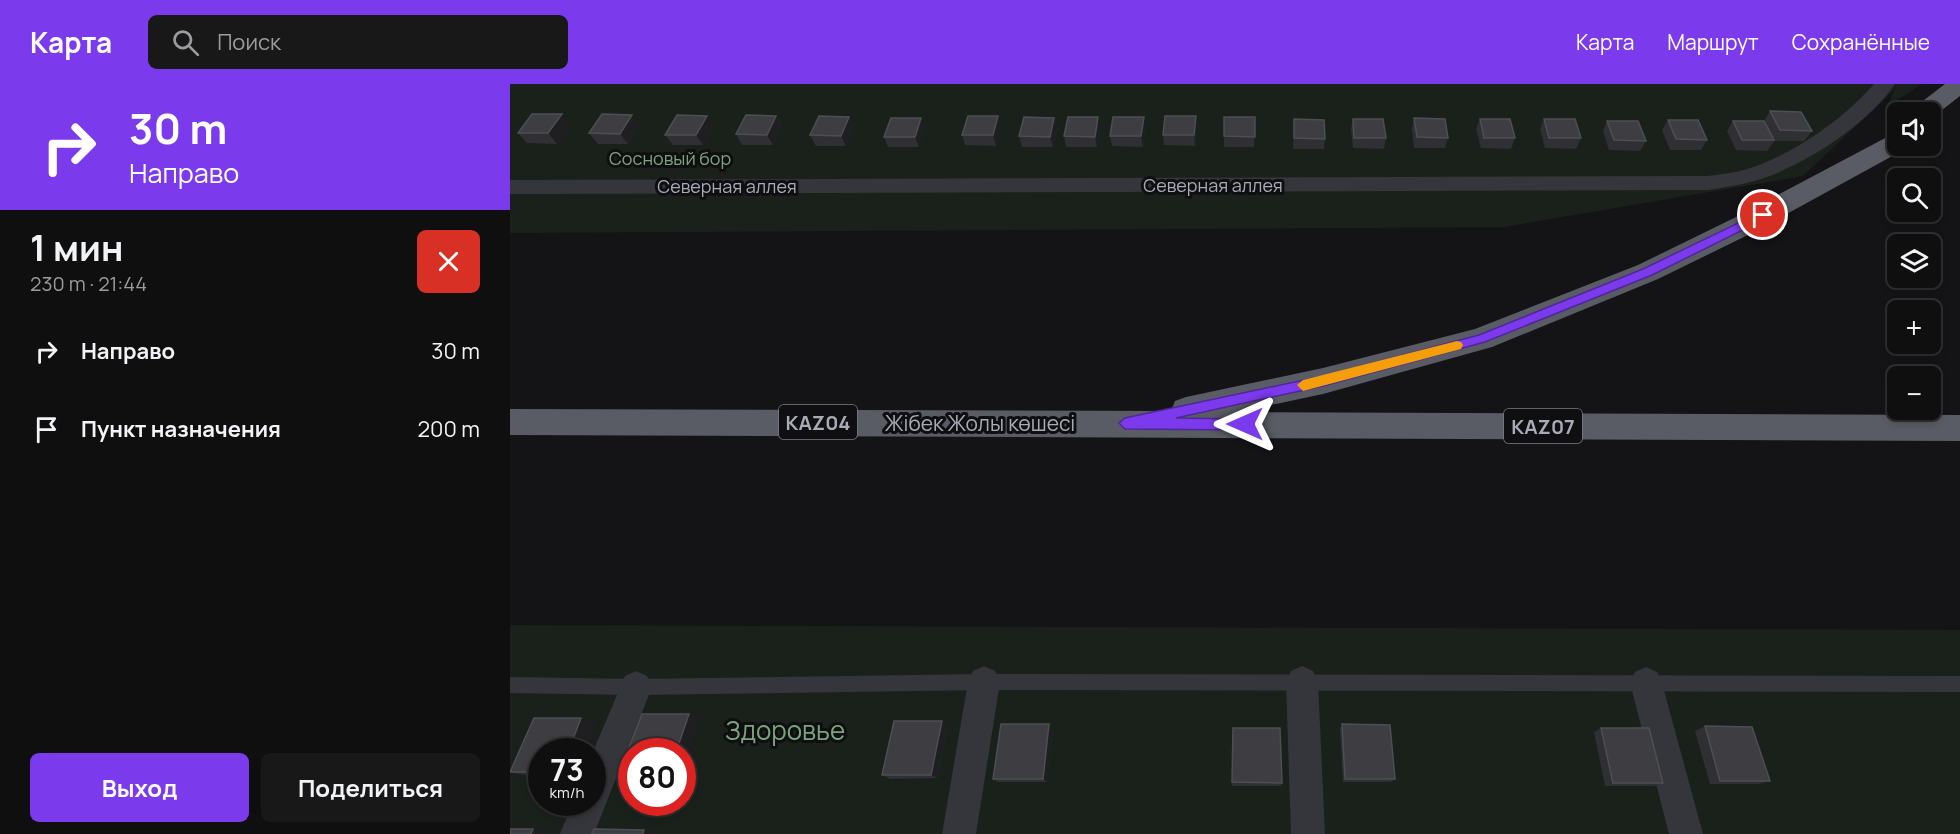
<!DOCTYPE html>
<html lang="ru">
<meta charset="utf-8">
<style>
:root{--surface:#0f0f10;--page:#181819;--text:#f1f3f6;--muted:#9b9c9f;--line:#2f2f30;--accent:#7c3aed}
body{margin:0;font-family:Manrope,sans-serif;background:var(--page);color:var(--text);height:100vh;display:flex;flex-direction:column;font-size:22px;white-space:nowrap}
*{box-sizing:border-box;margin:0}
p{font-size:20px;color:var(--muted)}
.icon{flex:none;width:33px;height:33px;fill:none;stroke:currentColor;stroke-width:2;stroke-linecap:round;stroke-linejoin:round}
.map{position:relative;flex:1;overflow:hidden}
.side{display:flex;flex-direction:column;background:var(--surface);width:510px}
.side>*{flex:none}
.hud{background:#7c3aed;color:#fff;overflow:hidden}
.tools{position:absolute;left:1377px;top:18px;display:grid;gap:12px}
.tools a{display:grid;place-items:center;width:54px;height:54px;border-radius:9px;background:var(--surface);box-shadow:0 3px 9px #0003,0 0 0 2px var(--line);font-size:30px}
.speed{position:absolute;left:18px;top:654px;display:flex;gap:12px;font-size:30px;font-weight:700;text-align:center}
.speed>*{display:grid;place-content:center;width:78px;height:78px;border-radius:50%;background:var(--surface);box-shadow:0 3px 9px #0003,0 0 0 2px var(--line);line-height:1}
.speed small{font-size:15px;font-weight:400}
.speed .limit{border:9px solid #d22;background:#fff;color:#111}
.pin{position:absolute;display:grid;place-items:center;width:51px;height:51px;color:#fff;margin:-26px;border:3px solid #fff;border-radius:50%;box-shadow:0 2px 6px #0007}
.me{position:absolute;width:66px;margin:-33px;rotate:270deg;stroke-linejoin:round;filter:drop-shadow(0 0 4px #0008)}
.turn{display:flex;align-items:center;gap:21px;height:126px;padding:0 30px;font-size:27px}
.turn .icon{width:78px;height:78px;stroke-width:2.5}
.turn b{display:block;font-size:42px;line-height:51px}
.round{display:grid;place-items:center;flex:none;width:63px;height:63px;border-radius:9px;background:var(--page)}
.summary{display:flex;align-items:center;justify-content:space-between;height:102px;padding:0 30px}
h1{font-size:36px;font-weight:700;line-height:45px}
.cta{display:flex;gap:12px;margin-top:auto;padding:12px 30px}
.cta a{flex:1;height:69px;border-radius:9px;background:var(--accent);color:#fff;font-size:24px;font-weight:700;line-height:69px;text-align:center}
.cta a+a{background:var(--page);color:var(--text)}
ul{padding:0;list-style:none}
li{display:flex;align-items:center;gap:18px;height:78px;padding:0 30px}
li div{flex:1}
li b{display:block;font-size:22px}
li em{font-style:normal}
header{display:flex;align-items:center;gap:36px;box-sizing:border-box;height:84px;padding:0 30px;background:var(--accent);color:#fff}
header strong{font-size:28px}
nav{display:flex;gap:33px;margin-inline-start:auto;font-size:21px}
.search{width:420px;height:54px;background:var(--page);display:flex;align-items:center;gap:15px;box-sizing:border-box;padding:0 21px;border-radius:9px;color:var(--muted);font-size:22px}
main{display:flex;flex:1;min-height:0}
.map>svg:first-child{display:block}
.green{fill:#1a211b;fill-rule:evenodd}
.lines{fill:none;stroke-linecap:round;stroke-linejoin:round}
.service{fill:#35363b;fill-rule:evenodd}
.minor{fill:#35363b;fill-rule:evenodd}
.trunk{fill:#595c64;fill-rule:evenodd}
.wall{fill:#303034}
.shaded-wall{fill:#1f1f22}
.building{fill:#3d3d42;stroke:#4d4f54;stroke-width:1.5}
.route{fill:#7c3aed;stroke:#51269a;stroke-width:1.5}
.slow{fill:#f59e0b}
.labels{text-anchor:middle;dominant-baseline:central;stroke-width:6;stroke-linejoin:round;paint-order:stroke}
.far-park-label{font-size:18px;fill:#7ca37e;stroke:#0f0f11}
.far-street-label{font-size:18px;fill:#a6abb7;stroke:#0f0f11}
.shield{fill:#0f0f11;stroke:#797c85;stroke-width:1.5}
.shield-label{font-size:20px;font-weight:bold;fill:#a6abb7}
.street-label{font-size:21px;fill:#a6abb7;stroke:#0f0f11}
.near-park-label{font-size:26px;fill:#7ca37e;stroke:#0f0f11}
</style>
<header>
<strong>Карта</strong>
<div class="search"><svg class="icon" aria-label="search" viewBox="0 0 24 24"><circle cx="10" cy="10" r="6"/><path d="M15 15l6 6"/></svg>Поиск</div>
<nav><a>Карта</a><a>Маршрут</a><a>Сохранённые</a></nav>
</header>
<main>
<section class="side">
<div class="hud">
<div class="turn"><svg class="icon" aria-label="right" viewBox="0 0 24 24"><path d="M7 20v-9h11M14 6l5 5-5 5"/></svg><div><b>30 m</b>Направо</div></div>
</div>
<div class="summary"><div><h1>1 мин</h1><p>230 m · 21:44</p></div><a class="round" style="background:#d93025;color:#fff"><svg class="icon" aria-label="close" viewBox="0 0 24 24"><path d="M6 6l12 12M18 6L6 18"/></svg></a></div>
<ul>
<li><svg class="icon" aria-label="right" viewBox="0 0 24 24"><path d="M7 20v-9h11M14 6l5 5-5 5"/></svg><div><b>Направо</b></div><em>30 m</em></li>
<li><svg class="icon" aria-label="arrive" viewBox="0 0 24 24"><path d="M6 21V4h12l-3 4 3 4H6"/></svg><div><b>Пункт назначения</b></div><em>200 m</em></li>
</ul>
<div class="cta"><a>Выход</a><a>Поделиться</a></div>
</section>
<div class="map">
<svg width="1450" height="750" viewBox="0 0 1450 750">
<rect width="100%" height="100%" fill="#141416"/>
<path class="green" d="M0 0H1412L1377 23 1385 5 1293 92 994 143 0 149Z
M0 541 1450 546V750H0ZM32 668H82V718H32ZM122 668H172V718H122Z"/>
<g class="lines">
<path class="service" d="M474 590 1450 592V608L474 606 126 611 0 609V593L126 595Z"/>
<path class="minor" d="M1364 0H1385C1357 41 1295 81 1248 96 1232 101 1215 103 1198 106L0 110V96L1198 92C1210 90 1223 89 1234 86 1280 73 1334 35 1364 0Z
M474 582 485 587 490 598 466 750H432L458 598 463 587Z
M792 582 803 587 808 598 815 750H781L776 598 781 587Z
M1136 583 1147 588 1152 599 1193 750H1159L1120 599 1125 588Z
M126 587 137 592 142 603 84 750H50L63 718H82V670L115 592Z"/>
<path class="trunk" d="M1435 0H1450V12L1423 33 1420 34V28H1402L1405 23Z
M1388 50V62H1398L1397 64 1242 149 1148 195 982 263 813 310 729 328 1450 331V357L0 351V325L661 327 665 317 676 313 813 284 965 245 1128 181 1222 135 1379 52Z"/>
</g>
<path class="wall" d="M1260 27 1302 47 1294 57H1264L1257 67 1226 66 1217 47 1223 37H1254Z
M197 32 204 42 193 61H163L155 51Z
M266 32 272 42 263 61H232L226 50Z
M488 32 491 43 486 62 455 61 452 51Z
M686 32V43L685 62 654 61 653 51Z
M339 33 344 43 336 62H306L300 51Z
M745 33 744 63H714V52Z
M411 34 415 44 409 63H378L374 53Z
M544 34 547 44 543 63H512L509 52Z
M904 34 938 54 935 64H904L902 45Z
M784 35 815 55 814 65H783Z
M843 35 876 54 874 65 843 64 841 45Z
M970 35 1005 54 1001 65 971 64 966 45Z
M1034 35 1071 54 1066 65 1035 64 1030 45Z
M1158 36 1197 56 1191 66H1160L1152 46Z
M1097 37 1136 57 1130 67 1099 66 1093 47Z
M61 41 47 60 17 59 8 49Z
M130 41 118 60H88L79 49Z
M635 43 633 63 602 62 600 52Z
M590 44 587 63H556L554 52Z
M24 634H71L85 639 73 668H32V692L15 691 0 688Z
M539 640 543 645 537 698H488L483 695Z
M832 640 885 695 881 698H833L830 645Z
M438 641 428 694 380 695 372 691Z
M1195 642 1260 697 1249 700H1200L1185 647Z
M723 644 772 699 771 702H722Z
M1091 644 1153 699 1144 702H1095L1084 648Z"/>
<path class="shaded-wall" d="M52 30 61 41 47 60 38 49Z
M122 31 130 41 118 60 110 50Z
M197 32 204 42 193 61 186 51Z
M266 32 272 42 263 61 257 51Z
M488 32 491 43 486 62 483 51Z
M686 32V43L685 62 684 51Z
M339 33 344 43 336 62 331 52Z
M588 33 590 44 587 63 585 53Z
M634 33 635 43 633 63 631 52Z
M411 34 415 44 409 63 405 53Z
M544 34 547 44 543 63 540 53Z
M179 630 190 634 172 686V668H166Z
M71 634 85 639 73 668H58Z
M432 637 438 641 428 694 421 691Z
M539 640 543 645 537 698 533 695Z
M23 745 38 747 37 750H21Z
M134 746 147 748 146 750H133Z"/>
<path class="building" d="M1260 27 1291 28 1302 47 1270 46Z
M22 30H52L38 49H8Z
M92 30 122 31 110 50 79 49Z
M167 31 197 32 186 51H155Z
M236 31 266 32 257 51 226 50Z
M309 32 339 33 331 52 300 51Z
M458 32H488L483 51H452Z
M655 32H686L684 51H653Z
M514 33 544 34 540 53 509 52Z
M558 33H588L585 53 554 52Z
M603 33H634L631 52H600Z
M714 33H745V53L714 52Z
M381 34H411L405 53H374Z
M904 34 935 35 938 54 907 53Z
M784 35 814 36 815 55 784 54Z
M843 35H873L876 54H844Z
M970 35H1000L1005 54H974Z
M1034 35H1065L1071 54H1039Z
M1158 36H1188L1197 56 1166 55Z
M1097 37H1128L1136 57 1104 56Z
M1223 37H1254L1264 56H1232Z
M132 630H179L166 668H122V684H111Z
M24 634H71L58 668H32V688H0Z
M384 637H432L421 691H372Z
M491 640H539L533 695H483Z
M832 640 880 641 885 695H835Z
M1195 642 1242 643 1260 697H1210Z
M723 644H770L772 699 722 698Z
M1091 644H1139L1153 699H1103Z
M0 745H23L21 750H0Z
M84 745 134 746 133 750H82Z"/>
<path class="route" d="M1253 127 1259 131 1257 134 1142 191 975 258 813 302 666 334 735 335 741 340 735 346 615 345 609 339 615 334 813 292 969 251 1133 185Z"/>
<path class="slow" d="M947 257 951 258 953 261 951 265 793 307 787 301 793 296Z"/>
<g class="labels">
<g class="far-park-label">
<text x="160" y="74">Сосновый бор</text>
</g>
<g class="far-street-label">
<text x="703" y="101">Северная аллея</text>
<text x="217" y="102">Северная аллея</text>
</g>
<g class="shield">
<rect x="269" y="321" width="78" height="34" rx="4.5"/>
<rect x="994" y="325" width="78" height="34" rx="4.5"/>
</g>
<g class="shield-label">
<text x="308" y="338">KАZ04</text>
<text x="1033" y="342">KAZ07</text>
</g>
<g class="street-label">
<text x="470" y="339">Жібек Жолы көшесі</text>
</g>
<g class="near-park-label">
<text x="275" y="646">Здоровье</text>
</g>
</g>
</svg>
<div class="tools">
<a><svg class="icon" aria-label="sound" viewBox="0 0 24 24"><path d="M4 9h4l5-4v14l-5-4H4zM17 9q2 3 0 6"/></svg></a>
<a><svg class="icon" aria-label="search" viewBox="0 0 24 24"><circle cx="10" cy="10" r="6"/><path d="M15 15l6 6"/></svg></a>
<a><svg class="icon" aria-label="layers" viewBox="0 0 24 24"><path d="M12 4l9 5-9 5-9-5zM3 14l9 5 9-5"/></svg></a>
<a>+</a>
<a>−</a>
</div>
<div class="speed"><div>73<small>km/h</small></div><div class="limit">80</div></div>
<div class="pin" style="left:1253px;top:131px;background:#d93025"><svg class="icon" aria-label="arrive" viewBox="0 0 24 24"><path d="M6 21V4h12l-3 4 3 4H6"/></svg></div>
<svg class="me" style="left:735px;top:340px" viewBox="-20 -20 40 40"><path d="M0-17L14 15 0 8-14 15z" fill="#7c3aed" stroke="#fff" stroke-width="4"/></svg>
</div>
</main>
